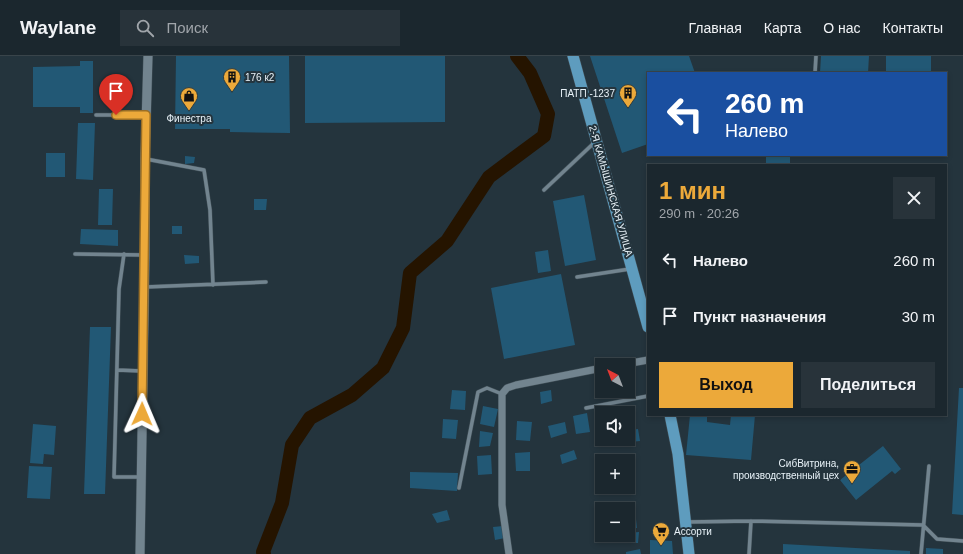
<!DOCTYPE html>
<html lang="ru">
<meta charset="utf-8">
<style>
:root{--surface:#1b272e;--page:#28333a;--text:#f1f3f6;--muted:#a0a5aa;--line:#39444a;--accent:#eca93a}
body{margin:0;font-family:Helvetica,sans-serif;background:var(--page);color:var(--text);height:100vh;display:flex;flex-direction:column;font-size:15px;white-space:nowrap}
*{box-sizing:border-box;margin:0}
p{font-size:13px;color:var(--muted)}
.icon{flex:none;width:22px;height:22px;fill:none;stroke:currentColor;stroke-width:2;stroke-linecap:round;stroke-linejoin:round}
.map{position:relative;flex:1;overflow:hidden}
.panel{position:absolute;left:647px;top:108px;width:300px;height:252px;display:flex;flex-direction:column;background:var(--surface);border-radius:0px;box-shadow:0 2px 6px #0003,0 0 0 1px var(--line)}
.panel>*{flex:none}
.banner{position:absolute;left:647px;top:16px;width:300px;height:84px;border-radius:0px;box-shadow:0 2px 6px #0003,0 0 0 1px var(--line);background:#1a4fa0;color:#fff;overflow:hidden}
.needle{width:26px;rotate:318deg}
.tools{position:absolute;left:595px;top:302px;display:grid;gap:8px}
.tools a{display:grid;place-items:center;width:40px;height:40px;border-radius:0px;background:var(--surface);box-shadow:0 2px 6px #0003,0 0 0 1px var(--line);font-size:20px}
.pin{position:absolute;display:grid;place-items:center;width:34px;height:34px;color:#fff;margin:-41px -17px;border-radius:50% 50% 50% 0;rotate:-45deg;box-shadow:0 0 4px #0007}
.pin .icon{rotate:45deg}
.me{position:absolute;width:44px;margin:-22px;rotate:1deg;stroke-linejoin:round;filter:drop-shadow(0 0 3px #0008)}
.turn{display:flex;align-items:center;gap:14px;height:84px;padding:0 12px;font-size:18px}
.turn .icon{width:52px;height:52px;stroke-width:2.5}
.turn b{display:block;font-size:28px;line-height:34px}
.round{display:grid;place-items:center;flex:none;width:42px;height:42px;border-radius:0px;background:var(--page)}
.headline{display:flex;align-items:center;justify-content:space-between;height:68px;padding:0 12px}
h1{font-size:24px;font-weight:600;line-height:30px;color:var(--accent)}
.button{display:flex;gap:8px;margin-top:auto;padding:8px 12px}
.button a{flex:1;height:46px;border-radius:0px;background:var(--accent);color:#111;font-size:16px;font-weight:600;line-height:46px;text-align:center}
.button a+a{background:var(--page);color:var(--text)}
ul{padding:0;list-style:none}
li{display:flex;align-items:center;gap:12px;height:56px;padding:0 12px}
li div{flex:1}
li b{display:block;font-size:15px}
li em{font-style:normal}
header{display:flex;align-items:center;gap:24px;box-sizing:border-box;height:56px;padding:0 20px;background:var(--surface);border-bottom:1px solid var(--line)}
header strong{font-size:19px}
nav{display:flex;gap:22px;margin-inline-start:auto;font-size:14px}
.search{width:280px;height:36px;background:var(--page);display:flex;align-items:center;gap:10px;box-sizing:border-box;padding:0 14px;border-radius:0px;color:var(--muted);font-size:15px}
.map>svg:first-child{display:block}
.lines{fill:none;stroke-linecap:round;stroke-linejoin:round}
.river{stroke:#251400;stroke-width:14}
.building{fill:#225875}
.service-casing{stroke:#414f57;stroke-width:4.5}
.minor-casing{stroke:#414f57;stroke-width:8}
.tertiary-casing{stroke:#414f57;stroke-width:10}
.primary-casing{stroke:#414f57;stroke-width:12}
.service{stroke:#72848f;stroke-width:3.5}
.minor{stroke:#72848f;stroke-width:7}
.tertiary{stroke:#72848f;stroke-width:9}
.primary{stroke:#5e9cbe;stroke-width:11}
.route-casing{stroke:#996e26;stroke-width:10}
.route{stroke:#eca93a;stroke-width:7}
.labels{text-anchor:middle;dominant-baseline:central;stroke-width:4;stroke-linejoin:round;paint-order:stroke}
.poi-label{font-size:10px;fill:#e8f2f8;stroke:#24343d;text-anchor:start}
.street-label{font-size:10px;fill:#e8f2f8;stroke:#24343d}
</style>
<header>
<strong>Waylane</strong>
<div class="search"><svg class="icon" aria-label="search" viewBox="0 0 24 24"><circle cx="10" cy="10" r="6"/><path d="M15 15l6 6"/></svg>Поиск</div>
<nav><a>Главная</a><a>Карта</a><a>О нас</a><a>Контакты</a></nav>
</header>
<div class="map">
<svg width="963" height="498" viewBox="0 0 963 498">
<rect width="100%" height="100%" fill="#24343d"/>
<g class="lines">
<path class="river" d="M264 498 263 496 282 447 292 389 310 362 352 339 383 312 403 272 410 217 447 185 489 121 544 80 548 58 530 17 517 0"/>
</g>
<path class="building" d="M176 0H289L290 77 230 76V73H175Z
M305 0H445V66L305 67Z
M590 0H689L695 17H648V88L622 97Z
M821 0H869L868 17H820Z
M886 0H931V17H886Z
M80 5H93V57H80V51H33V11L80 10Z
M78 67H95L93 124 76 123Z
M46 97H65V121H46Z
M766 99H790V109H766Z
M185 100 195 101 194 107 185 108Z
M99 133H113L112 169H98Z
M584 139 596 204 565 210 553 145Z
M254 143H267L266 154H254Z
M172 170H182V178H172Z
M81 173 118 174V190L80 188Z
M548 194 551 215 538 217 535 196Z
M184 199 199 200V207L185 208Z
M561 218 575 289 504 303 491 232Z
M90 271H111L105 438H84Z
M959 332H963V459L952 458Z
M452 334 466 335 465 354 450 353Z
M551 334 552 345 541 348 540 336Z
M624 349 625 357H614V351Z
M483 350 498 353 494 371 480 368Z
M587 357 590 376 576 378 573 360Z
M690 359H707V366L730 369 731 359H755L751 404 686 399Z
M443 363 458 364 456 383 442 382Z
M517 365 532 366 530 385 516 384Z
M565 366 567 377 551 382 548 370Z
M33 368 56 370 54 399 44 398 43 408 30 407Z
M638 373 640 385 630 386 628 374Z
M480 375 493 377 490 390 479 391Z
M883 390 901 413 895 418 892 415 856 444 840 424Z
M574 394 577 403 562 408 560 399Z
M530 396V415H516L515 397Z
M491 399 492 418 478 419 477 400Z
M29 410 52 411 50 443 27 442Z
M410 416 458 417 457 435 410 432Z
M447 454 450 464 437 467 432 458Z
M628 463H636L637 472H628Z
M503 470 505 482 495 484 493 471Z
M639 476 638 487H626L625 479H628V477Z
M650 484 672 485 673 498H650Z
M783 488 910 495V498H783Z
M926 492 943 493V498H926Z
M640 493 641 498H626V496Z"/>
<g class="lines">
<g class="service-casing">
<path id="service" d="M815 17 816 0
M96 59H145
M146 103 204 114 210 154 213 229
M544 134 595 86
M75 198 144 199
M124 198 119 233 114 421H140
M577 221 630 213
M146 231 266 226
M117 314 141 315
M586 352 648 340
M459 432 478 336 487 332 502 338
M687 466 751 465 923 469 937 483 963 485
M749 498 751 465
M921 498 929 410"/>
</g>
<g class="minor-casing">
<path id="minor" d="M620 309 648 304
M509 498 502 449V338L507 332 516 329 602 312"/>
</g>
<g class="tertiary-casing">
<path id="tertiary" d="M140 498 145 199V103L148 0"/>
</g>
<g class="primary-casing">
<path id="primary" d="M573 0 648 271
M670 359 678 398 689 498"/>
</g>
<use href="#service" class="service"/>
<use href="#minor" class="minor"/>
<use href="#tertiary" class="tertiary"/>
<use href="#primary" class="primary"/>
</g>
<g class="lines">
<g class="route-casing">
<path id="route" d="M116 59H146L142 358"/>
</g>
<use href="#route" class="route"/>
</g>
<defs>
<g id="building-pin" transform="scale(0.9)"><path d="M0 17L-7.5 6A9.5 9.5 0 1 1 7.5 6Z" fill="#eca93a" stroke="#24343d"/><path d="M-4-6H4V6H1V3H-1V6H-4ZM-2.5-4.3h1.7v1.8h-1.7ZM.8-4.3h1.7v1.8H.8ZM-2.5-1h1.7V.8h-1.7ZM.8-1h1.7V.8H.8Z" fill="#111"/></g>
<g id="shop-pin" transform="scale(0.9)"><path d="M0 17L-7.5 6A9.5 9.5 0 1 1 7.5 6Z" fill="#eca93a" stroke="#24343d"/><path d="M-5-2.5h2.3a2.7 3.5 0 0 1 5.4 0H5L5.5 6h-11ZM-1.5-2.5h3a1.5 2.3 0 0 0-3 0Z" fill="#111"/></g>
<g id="office-pin" transform="scale(0.9)"><path d="M0 17L-7.5 6A9.5 9.5 0 1 1 7.5 6Z" fill="#eca93a" stroke="#24343d"/><path d="M-6-3h4V-5.5h4V-3h4V5H-6ZM-1-4.5V-3h2v-1.5ZM-6 0V1H6V0Z" fill="#111"/></g>
<g id="supermarket-pin" transform="scale(0.9)"><path d="M0 17L-7.5 6A9.5 9.5 0 1 1 7.5 6Z" fill="#eca93a" stroke="#24343d"/><path d="M-6-5.5h2.5l.6 2H6L4.5 2H-2.5L-4.4-4H-6ZM-1.5 3.2a1.3 1.3 0 1 0 .1 0ZM3 3.2a1.3 1.3 0 1 0 .1 0Z" fill="#111"/></g>
</defs>
<g fill-rule="evenodd">
<use href="#building-pin" x="232" y="21"/>
<use href="#building-pin" x="628" y="37"/>
<use href="#shop-pin" x="189" y="40"/>
<use href="#office-pin" x="852" y="413"/>
<use href="#supermarket-pin" x="661" y="475"/>
</g>
<g class="labels">
<g class="poi-label">
<text x="245" y="21">176 к2</text>
<text x="615" y="37" text-anchor="end">ПАТП -1237</text>
<text x="189" y="62" text-anchor="middle">Финестра</text>
<text x="839" y="407" text-anchor="end">СибВитрина,<tspan x="839" dy="12">производственный цех</tspan></text>
<text x="674" y="475">Ассорти</text>
</g>
<g class="street-label">
<text transform="translate(611 135) rotate(74)">2-Я КАМЫШИНСКАЯ УЛИЦА</text>
</g>
</g>
</svg>
<div class="tools">
<a><svg class="needle" viewBox="-14 -14 28 28"><path d="M0-13l5 13h-10z" fill="#e53935"/><path d="M0 13l5-13h-10z" fill="#a0a5aa"/></svg></a>
<a><svg class="icon" aria-label="sound" viewBox="0 0 24 24"><path d="M4 9h4l5-4v14l-5-4H4zM17 9q2 3 0 6"/></svg></a>
<a>+</a>
<a>−</a>
</div>
<div class="pin" style="left:116px;top:59px;background:#d93025"><svg class="icon" aria-label="arrive" viewBox="0 0 24 24"><path d="M6 21V4h12l-3 4 3 4H6"/></svg></div>
<svg class="me" style="left:142px;top:358px" viewBox="-20 -20 40 40"><path d="M0-17L14 15 0 8-14 15z" fill="#eca93a" stroke="#fff" stroke-width="4"/></svg>
<div class="banner">
<div class="turn"><svg class="icon" aria-label="left" viewBox="0 0 24 24"><path d="M17 20v-9H6M10 6l-5 5 5 5"/></svg><div><b>260 m</b>Налево</div></div>
</div>
<section class="panel">
<div class="headline"><div><h1>1 мин</h1><p>290 m · 20:26</p></div><a class="round"><svg class="icon" aria-label="close" viewBox="0 0 24 24"><path d="M6 6l12 12M18 6L6 18"/></svg></a></div>
<ul>
<li><svg class="icon" aria-label="left" viewBox="0 0 24 24"><path d="M17 20v-9H6M10 6l-5 5 5 5"/></svg><div><b>Налево</b></div><em>260 m</em></li>
<li><svg class="icon" aria-label="arrive" viewBox="0 0 24 24"><path d="M6 21V4h12l-3 4 3 4H6"/></svg><div><b>Пункт назначения</b></div><em>30 m</em></li>
</ul>
<div class="button"><a>Выход</a><a>Поделиться</a></div>
</section>
</div>
